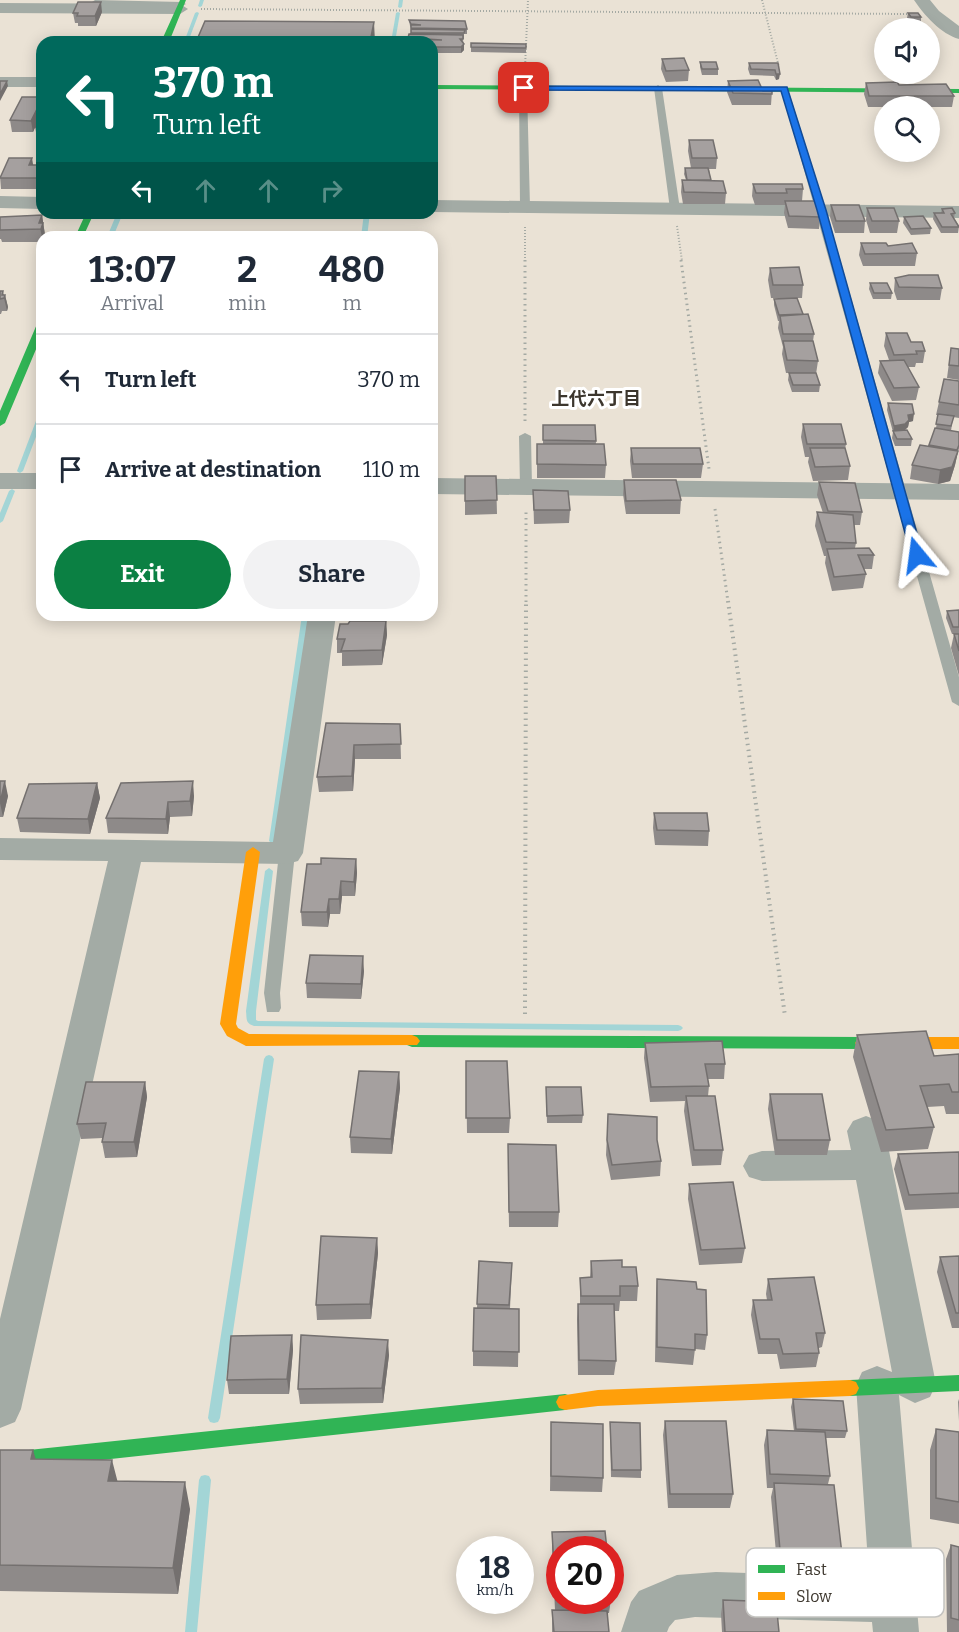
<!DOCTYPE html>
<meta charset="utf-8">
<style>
:root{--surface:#fff;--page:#f2f2f3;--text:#1f2937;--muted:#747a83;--line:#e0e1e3;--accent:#0b8043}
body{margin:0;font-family:Bitter,"Noto Sans JP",serif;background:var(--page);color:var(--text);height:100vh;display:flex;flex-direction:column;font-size:22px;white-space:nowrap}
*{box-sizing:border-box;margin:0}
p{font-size:20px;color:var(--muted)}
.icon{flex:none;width:33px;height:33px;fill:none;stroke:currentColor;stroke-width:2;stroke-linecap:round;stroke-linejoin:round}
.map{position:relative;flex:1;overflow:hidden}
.sheet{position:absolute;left:36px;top:231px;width:402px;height:390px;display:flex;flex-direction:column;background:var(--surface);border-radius:18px;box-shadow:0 3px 15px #0003}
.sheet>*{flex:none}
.top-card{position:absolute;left:36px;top:36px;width:402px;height:183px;border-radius:18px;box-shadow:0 3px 15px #0003;background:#00695c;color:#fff;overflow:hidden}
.fabs{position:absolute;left:874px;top:18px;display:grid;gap:12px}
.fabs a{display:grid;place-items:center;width:66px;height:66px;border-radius:50%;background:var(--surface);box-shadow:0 3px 15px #0003;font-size:30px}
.speed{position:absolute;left:456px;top:1536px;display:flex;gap:12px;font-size:30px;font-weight:700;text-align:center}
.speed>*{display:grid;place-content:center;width:78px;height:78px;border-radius:50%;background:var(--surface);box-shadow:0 3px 15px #0003;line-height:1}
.speed small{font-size:15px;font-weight:400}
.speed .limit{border:9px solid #d22;background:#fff;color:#111}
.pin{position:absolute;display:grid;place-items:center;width:51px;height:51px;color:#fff;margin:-26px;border-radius:12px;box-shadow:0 3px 9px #0006}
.me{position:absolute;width:66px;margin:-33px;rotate:344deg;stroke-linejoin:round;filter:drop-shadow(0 0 4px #0008)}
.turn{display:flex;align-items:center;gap:21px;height:126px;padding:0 18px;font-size:27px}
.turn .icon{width:78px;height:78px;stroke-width:2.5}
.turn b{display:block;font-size:42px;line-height:51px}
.lanes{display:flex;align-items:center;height:57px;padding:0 18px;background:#0003;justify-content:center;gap:30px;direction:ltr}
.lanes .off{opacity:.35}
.eta{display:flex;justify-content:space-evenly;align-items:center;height:102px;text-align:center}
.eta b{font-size:36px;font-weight:700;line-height:42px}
.primary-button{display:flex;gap:12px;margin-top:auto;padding:12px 18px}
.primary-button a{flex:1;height:69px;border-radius:36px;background:var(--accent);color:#fff;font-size:24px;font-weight:700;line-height:69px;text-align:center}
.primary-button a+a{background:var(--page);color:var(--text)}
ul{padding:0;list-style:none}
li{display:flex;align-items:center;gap:18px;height:90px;padding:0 18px;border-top:2px solid var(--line)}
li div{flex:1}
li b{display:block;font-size:22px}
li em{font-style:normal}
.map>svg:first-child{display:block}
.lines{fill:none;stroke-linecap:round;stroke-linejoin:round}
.stream{fill:#a3d5d6;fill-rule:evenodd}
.path-far2{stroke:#a4a9a3;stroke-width:2;stroke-dasharray:1 2;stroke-linecap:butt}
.path-far1{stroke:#a4a9a3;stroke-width:3;stroke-dasharray:1.5 4;stroke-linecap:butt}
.path{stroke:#a4a9a3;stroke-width:4;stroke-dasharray:1.5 4.5;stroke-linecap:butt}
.lane{fill:#a3aba5;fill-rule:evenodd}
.street{fill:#a3aba5;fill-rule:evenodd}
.fast{fill:#30b455;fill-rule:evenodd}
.slow{fill:#ff9f0a;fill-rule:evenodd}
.wall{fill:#8e8a89}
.shaded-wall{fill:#74706f}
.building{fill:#a5a09f;stroke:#74706f;stroke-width:1.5}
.route{fill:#1a73e8;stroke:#114b97;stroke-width:1.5}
.labels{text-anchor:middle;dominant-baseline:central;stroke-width:6;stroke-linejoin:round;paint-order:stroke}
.far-neighbourhood-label{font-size:18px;font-weight:bold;fill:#3c362d;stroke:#fff}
.key{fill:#fff;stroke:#c4c3c0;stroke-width:1.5}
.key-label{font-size:16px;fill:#3c362d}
</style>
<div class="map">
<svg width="959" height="1632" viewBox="0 0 959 1632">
<rect width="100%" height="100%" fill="#eae2d5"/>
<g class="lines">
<path class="stream" d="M200 0H204L202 6 200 7 198 6Z
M399 0H403L402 7 400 8 398 7Z
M197 12 199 13 188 42H184L195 13Z
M398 12 400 13 395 42H391L396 13Z
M117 213H123L113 237H107Z
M364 213H370L367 237H361Z
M42 411V421L23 471 20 473 18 472 17 471 39 413Z
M12 489 15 491 3 521 0 523V513L9 491Z
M302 615H310L277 841 273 844 269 841Z
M269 868 273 871 256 1011V1020L258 1021 678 1025 681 1026 683 1028 681 1030 678 1031 254 1026C245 1023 247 1019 246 1011L265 871Z
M269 1055 272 1056 274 1059 220 1418 218 1422 214 1423 210 1422 208 1418 264 1059 266 1056Z
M205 1475 209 1476 211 1480 197 1632H185L199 1480 201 1476Z"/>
<path class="path-far2" d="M762 0 779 67
M201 9 908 14
M525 68 528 0
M677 226 682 261
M525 227V261"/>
<path class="path-far1" d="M525 260V423
M681 260 709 469
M715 509 728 602
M526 602V509"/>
<path class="path" d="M728 601 785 1016
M525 1014 526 601"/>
<path class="lane" d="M95 0 182 2 186 4 182 6 96 4 92 2Z
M523 85 527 88 530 207 525 210 520 207 519 88Z
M658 85 662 88 680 209 675 212 670 209 654 88Z
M781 87 788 89 826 210 959 677V706L952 702Z
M525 433 531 436 532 487 526 491 520 487 519 436Z
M287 848 295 853 280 993 281 1008 279 1012H267L264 993 279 853Z"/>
<path class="street" d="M914 0H930L939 11 959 26V39C941 34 924 15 914 0Z
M0 3 180 4 188 9 180 14 0 13Z
M0 77H42V87H0Z
M0 196 42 197V209L0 208Z
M432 200 959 206V218L432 212Z
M0 473H42V489H0Z
M432 478 959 484V500L432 494Z
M308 615H336L303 853 298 861 287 864 141 862 21 1409 15 1422 0 1428V1319L108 861 0 860V838L273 842Z
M866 1116 879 1121 885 1131 936 1384 930 1397 915 1403 899 1395 919 1632H873L872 1622 695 1617 675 1620 669 1627 667 1632H621L631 1602 639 1591 677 1575 716 1572 869 1577 856 1385 862 1372 877 1366 892 1372 856 1180 762 1181 749 1177 743 1166 749 1155 762 1151 851 1150 847 1131 853 1121Z"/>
<path class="fast" d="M180 0H186L169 42H161Z
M432 85 959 89V93L432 89Z
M86 213H94L83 237H75Z
M42 321V335L5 423 0 426V411L37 324Z
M412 1035 863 1037 868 1039 871 1043 868 1047 863 1049 412 1047 407 1045 404 1041 407 1037Z
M959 1375V1391L850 1396 844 1394 841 1388 844 1382 850 1380Z
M565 1394 571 1396 574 1402 571 1408 565 1410 0 1471V1453Z"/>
<path class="slow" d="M253 847 260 852 236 1024 238 1028 249 1034 412 1035 417 1037 420 1041 417 1045 246 1046 227 1036 220 1024 246 852Z
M863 1037H959V1049H863L858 1047 855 1043 858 1039Z
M850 1380 856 1382 859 1388 856 1394 850 1396 598 1406 565 1410 559 1408 556 1402 559 1396 598 1390Z"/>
</g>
<path class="wall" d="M102 12 96 26H78V23H75L73 13Z
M908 13 921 17V22L910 23 907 18Z
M409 20 467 29V34H464V39H463L464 50 461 53H432V42H408V38L411 34V28L410 26Z
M526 44V53L471 52V47Z
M662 59 689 70 688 81 666 82 661 69Z
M700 62 718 69V75H702L700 67Z
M749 63H778L779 79 776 80 774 76 750 75 748 69Z
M728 81 763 91H772L771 105H732L727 92Z
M866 83 899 85 954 96 952 107H868L864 94Z
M42 113 38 121H42V132H36L35 127 33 132H12L10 120Z
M689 140 717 158 716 169H709L711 181 726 193 725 204H683L681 192 682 180H686L684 174 685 168H691L688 151Z
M33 165H42V189H1L0 176Z
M753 184 803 189 802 201 820 217 819 229 788 228 784 213 785 205H755L752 196Z
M831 205 865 221 864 233H835L830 217Z
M867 208 899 221 897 233H870L866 220Z
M942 209 955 213 954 218 959 226 958 233H941L933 219 934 213H941Z
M42 215 45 235V237H42V242H2L1 239H0V217Z
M904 217 931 228 930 234 911 235 903 223Z
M861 243 917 253 915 266H863L859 255Z
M770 268 803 285 802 298H771L768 280Z
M895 278 942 288 940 300H897L894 291Z
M870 283 892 293 891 299H873L869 289Z
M0 291 4 295H5L8 307 7 311H2L1 314H0Z
M774 299 803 314 814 334 813 341 818 361 816 374 820 385 819 392H792L788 380 789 373H786L782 354 783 347 778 328 779 321H778L774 305Z
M886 333 911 342 925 351 923 363H916L915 367H908L919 387 916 400 892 401 878 373 880 361 889 360 884 346Z
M951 348 959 349V380L947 378Z
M959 381V418L953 417 951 431 959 448 955 465 950 481 938 484 910 479 912 465 929 446 935 428H936L938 415H936L939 402Z
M888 403 913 421 909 422 908 427 904 430 912 439 911 446H895L892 438 893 432 887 410Z
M803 424 846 444 845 449 850 466 848 480 813 481 808 462 809 457H805L801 437Z
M543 425H595L596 444 606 465 605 478H537V444H543Z
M631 448 703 464 701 478H632L630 461Z
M465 476H496L497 514 465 515Z
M624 480 681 500 680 514H626L623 494Z
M819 482 862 512 860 525H854L856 543 855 548 874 555 872 569H864L866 574 863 588 832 591 825 563 826 556H824L815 526 817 512 823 513 817 495Z
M533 490 570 510 569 523 534 524Z
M959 610V676L951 648 954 634H952L946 618 947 611Z
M386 621 387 635 382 665 342 666V653H337V639L348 624Z
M326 723 400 724 401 759H355L353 791 319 792 317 777Z
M0 781 8 796 3 817H0Z
M97 783 100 798 90 834 20 832 17 818Z
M194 796 192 816 170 817 168 834 108 833 106 818Z
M654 813 709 831 708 846 655 845 653 828Z
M356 859 357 873 355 896H342L340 914H330L328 927 302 926 301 912 321 864Z
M364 971 361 999 307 998 306 983Z
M857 1035 934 1056 959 1054V1114H946L944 1106 927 1107 934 1127 928 1149 881 1152 853 1057Z
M645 1043 725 1064 724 1079H708L709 1086 708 1096 723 1150 721 1165 692 1166 684 1111 685 1101 650 1102 644 1058Z
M466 1061 510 1118 509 1133H467Z
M399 1072 400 1088 392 1154 351 1153 350 1137Z
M145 1082 147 1097 137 1157 105 1158 102 1142 103 1138 81 1139 77 1124Z
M546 1087 583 1115 582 1123H547Z
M770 1094 830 1140 827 1155H775L768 1109Z
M608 1114 657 1140 661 1161 660 1176 611 1180 606 1155Z
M959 1152V1208L905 1210 894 1169 898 1154Z
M508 1160 559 1212 558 1227H509Z
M689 1184 745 1248 742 1263 699 1265 688 1199Z
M377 1238 378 1253 371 1319 317 1320 316 1305Z
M959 1256V1328H952L937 1272 940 1257Z
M479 1261 512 1263 510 1309H519L518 1367 473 1366V1351L477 1308Z
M591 1261 622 1267 638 1286 637 1301H620L619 1311H614L616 1361 614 1375H578L577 1319 578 1304H580V1278L590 1277Z
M657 1279 697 1289 707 1335 705 1350 695 1349 693 1365 655 1362 656 1294Z
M768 1279 825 1333 822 1347 819 1348V1353L816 1367 780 1369 777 1354H758L751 1315 753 1300H767L766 1294Z
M292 1335 293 1350 289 1394H229L227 1380Z
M389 1355 383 1403 300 1404 298 1389Z
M793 1399 847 1431 845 1438H826L830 1476 828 1484 843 1563 839 1577 778 1575 771 1497 773 1488H767L764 1445 767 1430 794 1431 791 1407Z
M959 1399V1421L958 1402Z
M665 1421 733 1494 730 1508H668L663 1435Z
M551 1422 603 1478 602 1492 550 1491Z
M610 1422 641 1470V1478L611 1477 610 1430Z
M936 1429 959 1432V1524L930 1519V1450Z
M0 1450 117 1481 190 1509 178 1594 0 1591Z
M552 1532 560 1600H610V1597L611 1599 609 1613H607L609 1632H552V1610H555L552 1546Z
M951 1545 959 1547V1632H947L946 1559Z
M723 1600 779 1632H722L721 1614Z"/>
<path class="shaded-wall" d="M101 2 102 12 96 26 95 16Z
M374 22 375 42H370Z
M464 44V50L461 53V47Z
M776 74H780L779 79 776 80Z
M7 81 8 86 0 101V94Z
M42 99V113L33 132 31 121Z
M32 158 34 170 29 165Z
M42 215 45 235V237H42L39 223Z
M3 291 4 298 5 295 8 307 7 311 4 298 2 295Z
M914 414 913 421 909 422 908 427 904 431 893 433 894 426 908 415Z
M958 451 955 465 950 481 938 484 940 470Z
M386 621 387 635 382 665V650Z
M354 745 355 759 353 791 352 776Z
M5 781 8 796 3 817 0 803Z
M193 781 194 796 192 816 190 801Z
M97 783 100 798 90 834 88 819Z
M168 802 170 817 168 834 166 819Z
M356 859 357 873 355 896 354 882Z
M341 881 342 896 340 914 339 899Z
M329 899 330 914 328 927 327 912Z
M363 956 364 971 361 999V984Z
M399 1072 400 1088 392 1154 391 1139Z
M145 1082 147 1097 137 1157 134 1142Z
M377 1238 378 1253 371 1319 370 1304Z
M292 1335 293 1350 289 1394 287 1379Z
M388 1340 389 1355 383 1403 382 1388Z
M33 1450 41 1477 31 1459Z
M112 1460 119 1487 108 1481Z
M185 1482 190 1509 178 1594 173 1568Z"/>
<path class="building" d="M78 2H101L95 16H77L78 13H73Z
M908 13H918L921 17H911Z
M409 20 465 21 467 29 411 28V25H421L411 24Z
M205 21 374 22 370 42H196Z
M411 29 465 30 464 33H411Z
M409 34 463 35V39H460L464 44 461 47H432V42H409V39L442 40 408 38Z
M471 43 526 44V48L471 47Z
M684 58 689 70 666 71 662 59Z
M700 62H716L718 69H702Z
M749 63H778L780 74H776L775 70 751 69Z
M758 80 763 91H772V94L733 93 728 81Z
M0 81H7L0 94Z
M897 82 899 85 946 84 954 96H869L866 83Z
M22 97H42V99L31 121 10 120Z
M37 121H42V127H35Z
M689 140H713L717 158H692Z
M9 158H32L29 165H42V178H0Z
M685 168H708L711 180H687Z
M682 180 723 181 726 193 684 192Z
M753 184H802L803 189H786L787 193H756Z
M785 201H817L820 217 789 216Z
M831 205H859L865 221H836Z
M867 208H894L899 221H872Z
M952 208 955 213 951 214 959 227H942L934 213H944L942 209Z
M42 215 39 223H43L41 229 0 230V217Z
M923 216 931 228 911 229 904 217Z
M861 243H886L888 246 912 243 917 253 865 254Z
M799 267 803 285H773L770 268Z
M909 275H938L942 288 899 287 895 278Z
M870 283H887L892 293H874Z
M0 291H3L2 295H5L4 298 0 299Z
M797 298 803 314 779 315 774 299Z
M808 314 814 334H783L780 316Z
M886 333H907L911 342H922L925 351H916L917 354 894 355Z
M783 341H813L818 361 787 360Z
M951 348 959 349V366L949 365Z
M904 360 919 387 894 388 880 361Z
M789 373H816L820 385H793Z
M944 379 959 381V405L939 402Z
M888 403 912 404 914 414 908 415 909 420 905 424 894 426Z
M938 414 954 416 951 426 936 424Z
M803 424H841L846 444H807Z
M543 425H595L596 441 543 440Z
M935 428 959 432V445L957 450 929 445Z
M907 430 912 439H897L893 431Z
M537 444H604L606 465 537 464Z
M920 445 958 451 952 467 940 470 912 465Z
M631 448H700L703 464H633Z
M810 448H845L850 466 815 467Z
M465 476H496L497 500 465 501Z
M624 480H676L681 500 626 501Z
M819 482 855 483 862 512 828 511Z
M533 490 568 491 570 510H534Z
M817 512 853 515 856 543 826 542Z
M869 548 874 555H858L866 574 834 577 827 549Z
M959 610V627H953L947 611Z
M350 621H386L382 650 341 651 345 639H337L340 624H348Z
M954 634H959V651Z
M326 723 400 724 401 744 354 745 352 776 317 777Z
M0 781H5L0 803Z
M193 781 190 801 168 802 166 819 106 818 121 783Z
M97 783 88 819 17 818 29 784Z
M654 813H707L709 831 657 830Z
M321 858 356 859 354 882 341 881 339 899H329L327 912H301L307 864H321Z
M310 955 363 956 361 984 306 983Z
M926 1031 934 1056 959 1054V1092H952L949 1084 920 1086 934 1127 886 1130 857 1035Z
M722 1041 725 1064H705L709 1086 651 1087 645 1043Z
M466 1061H507L510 1118H466Z
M359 1071 399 1072 391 1139 350 1137Z
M86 1082H145L134 1142H102L106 1123 77 1124Z
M546 1087H581L583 1115 547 1116Z
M770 1094H822L830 1140H777Z
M686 1096H715L723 1150H694Z
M608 1114 657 1117V1140L661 1161 612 1165 607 1140Z
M508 1144 556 1145 559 1212H509Z
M959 1152V1193L909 1195 898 1154Z
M733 1182 745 1248 701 1250 689 1184Z
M321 1236 377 1238 370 1304 316 1305Z
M959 1256V1313H956L940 1257Z
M622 1260V1267H636L638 1286H620V1296H581L580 1278 592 1277 591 1261Z
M479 1261 512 1263 509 1305 477 1304Z
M814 1277 825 1333H816L819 1353 783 1354 779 1339H760L753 1300H772L768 1279Z
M657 1279 696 1282 697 1289 706 1290 707 1335 695 1334V1350L657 1347Z
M578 1304H614L616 1361 579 1360Z
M474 1308 519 1309V1352L473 1351Z
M292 1335 287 1379 227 1380 231 1336Z
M301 1335 388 1340 382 1388 298 1389Z
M793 1399 843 1401 847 1431 796 1429Z
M665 1421H726L733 1494H670Z
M551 1422 603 1424V1478L551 1476Z
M610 1422 640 1423 641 1470H612Z
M936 1429 959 1432V1502L936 1498Z
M767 1430 825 1432 830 1476 770 1474Z
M0 1450H33L31 1459 112 1460 108 1481 185 1482 173 1568 0 1565Z
M774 1483 834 1485 843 1563 781 1561Z
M605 1531 607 1550H560V1600H556L552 1532Z
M951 1545 959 1547V1620L951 1618Z
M723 1600 776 1602 779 1632H725Z
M552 1610 607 1611 609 1632H554Z"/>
<path class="route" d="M521 86 787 87 826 210 923 555 921 557H913L911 555 817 210 781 91 524 90 521 89Z"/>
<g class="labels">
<g class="far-neighbourhood-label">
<text x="596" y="399">上代六丁目</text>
</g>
</g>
<rect x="746" y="1548" width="198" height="69" rx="9" class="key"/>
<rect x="758" y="1565" width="27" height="8" fill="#30b455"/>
<rect x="758" y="1592" width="27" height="8" fill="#ff9f0a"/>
<g class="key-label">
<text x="796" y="1575">Fast</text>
<text x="796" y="1602">Slow</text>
</g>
</svg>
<div class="fabs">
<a><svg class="icon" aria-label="sound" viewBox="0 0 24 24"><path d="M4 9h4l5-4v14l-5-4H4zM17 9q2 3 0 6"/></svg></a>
<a><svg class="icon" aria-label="search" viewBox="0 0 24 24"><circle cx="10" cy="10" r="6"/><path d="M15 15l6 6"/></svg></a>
</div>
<div class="speed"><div>18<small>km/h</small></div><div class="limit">20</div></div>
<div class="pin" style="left:524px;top:88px;background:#d93025"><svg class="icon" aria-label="arrive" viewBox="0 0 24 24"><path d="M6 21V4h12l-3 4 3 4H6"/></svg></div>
<svg class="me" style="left:917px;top:555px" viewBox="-20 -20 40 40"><path d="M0-17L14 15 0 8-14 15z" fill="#1a73e8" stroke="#fff" stroke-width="4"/></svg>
<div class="top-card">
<div class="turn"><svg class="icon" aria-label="left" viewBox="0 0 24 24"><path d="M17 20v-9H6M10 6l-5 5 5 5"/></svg><div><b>370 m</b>Turn left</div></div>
<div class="lanes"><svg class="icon" aria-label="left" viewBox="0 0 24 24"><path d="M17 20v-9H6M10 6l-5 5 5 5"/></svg><svg class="icon off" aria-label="ahead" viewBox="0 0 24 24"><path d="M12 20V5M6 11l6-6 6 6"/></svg><svg class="icon off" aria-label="ahead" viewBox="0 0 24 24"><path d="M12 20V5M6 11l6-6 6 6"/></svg><svg class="icon off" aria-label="right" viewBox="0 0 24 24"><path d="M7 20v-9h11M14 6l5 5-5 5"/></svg></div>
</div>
<section class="sheet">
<div class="eta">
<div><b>13:07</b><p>Arrival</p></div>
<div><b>2</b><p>min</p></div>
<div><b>480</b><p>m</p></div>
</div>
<ul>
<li><svg class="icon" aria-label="left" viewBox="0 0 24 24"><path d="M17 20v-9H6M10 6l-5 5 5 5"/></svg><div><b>Turn left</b></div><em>370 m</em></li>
<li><svg class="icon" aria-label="arrive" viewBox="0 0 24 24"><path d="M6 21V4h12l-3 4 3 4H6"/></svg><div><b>Arrive at destination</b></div><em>110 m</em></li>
</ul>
<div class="primary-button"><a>Exit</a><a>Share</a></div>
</section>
</div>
